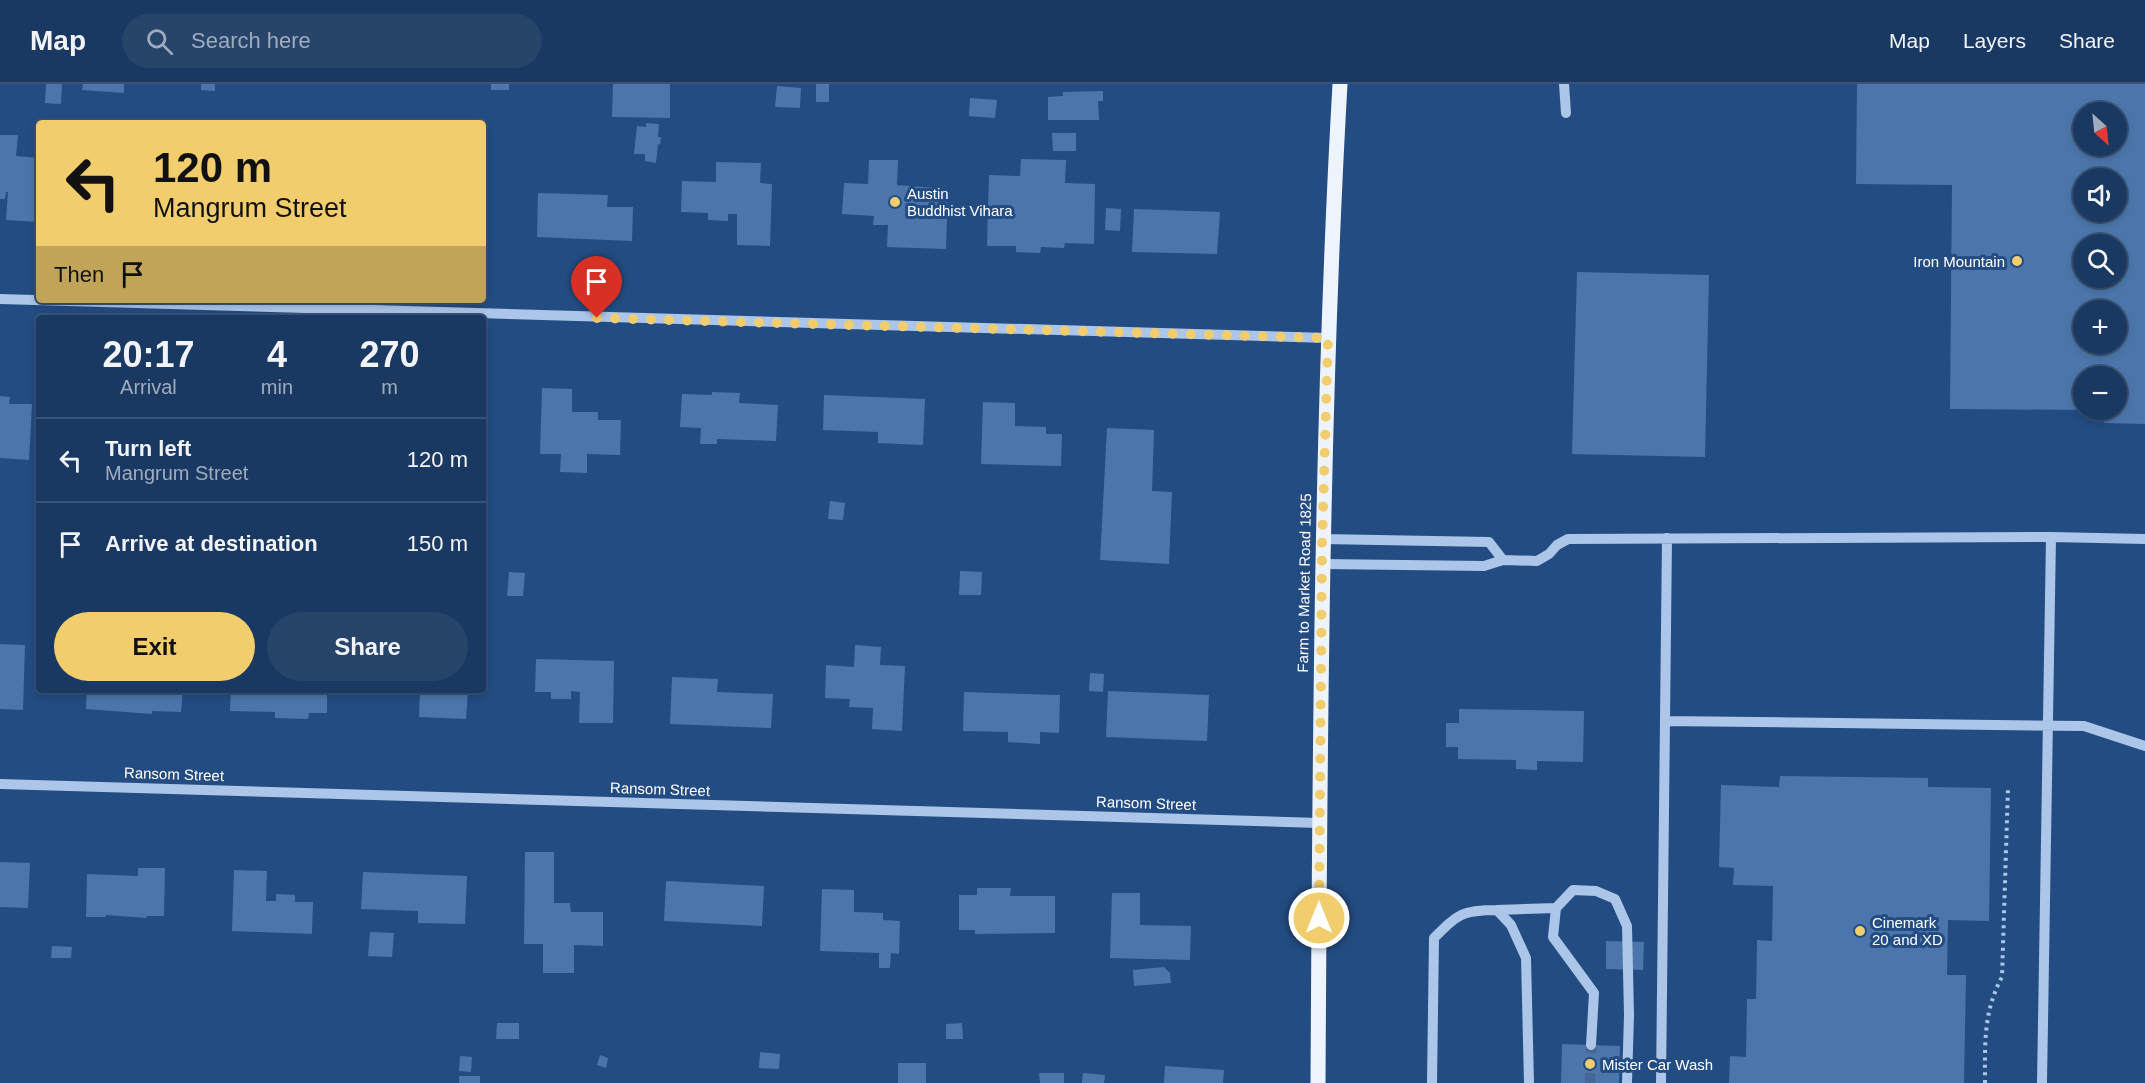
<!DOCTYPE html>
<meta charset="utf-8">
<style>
:root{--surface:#1a3962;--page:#27446b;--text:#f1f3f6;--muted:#9facbe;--line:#385377;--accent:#f2cd6e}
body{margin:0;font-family:Arial,sans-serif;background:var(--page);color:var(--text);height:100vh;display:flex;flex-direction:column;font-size:22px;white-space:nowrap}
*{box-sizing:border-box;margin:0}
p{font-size:20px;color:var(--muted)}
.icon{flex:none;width:33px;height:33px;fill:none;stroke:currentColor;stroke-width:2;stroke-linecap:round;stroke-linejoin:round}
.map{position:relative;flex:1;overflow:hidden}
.panel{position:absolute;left:36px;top:231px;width:450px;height:378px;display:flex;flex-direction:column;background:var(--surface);border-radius:6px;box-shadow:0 3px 9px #0003,0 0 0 2px var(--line)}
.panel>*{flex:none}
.hud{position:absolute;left:36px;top:36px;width:450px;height:183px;border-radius:6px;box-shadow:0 3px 9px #0003,0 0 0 2px var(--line);background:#f2cd6e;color:#111;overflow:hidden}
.needle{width:39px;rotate:153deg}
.controls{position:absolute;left:2073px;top:18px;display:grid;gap:12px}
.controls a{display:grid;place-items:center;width:54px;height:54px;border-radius:50%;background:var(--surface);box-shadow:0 3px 9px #0003,0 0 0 2px var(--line);font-size:30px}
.pin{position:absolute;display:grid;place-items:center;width:51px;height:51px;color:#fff;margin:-62px -26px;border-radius:50% 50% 50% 0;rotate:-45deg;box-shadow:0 0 6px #0007}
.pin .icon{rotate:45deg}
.me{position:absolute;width:66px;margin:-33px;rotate:0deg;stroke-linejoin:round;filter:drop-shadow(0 0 4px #0008)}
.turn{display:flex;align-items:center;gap:21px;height:126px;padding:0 18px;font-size:27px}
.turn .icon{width:78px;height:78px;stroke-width:2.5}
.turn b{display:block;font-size:42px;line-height:51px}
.then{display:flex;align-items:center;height:57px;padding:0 18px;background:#0003;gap:12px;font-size:22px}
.eta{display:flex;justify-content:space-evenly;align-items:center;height:102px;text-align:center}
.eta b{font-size:36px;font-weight:600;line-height:42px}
.cta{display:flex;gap:12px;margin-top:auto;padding:12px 18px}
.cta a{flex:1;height:69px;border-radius:36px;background:var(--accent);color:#111;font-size:24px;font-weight:600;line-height:69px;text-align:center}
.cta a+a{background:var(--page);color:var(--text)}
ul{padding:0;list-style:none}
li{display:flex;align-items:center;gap:18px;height:84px;padding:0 18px;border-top:2px solid var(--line)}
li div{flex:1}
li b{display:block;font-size:22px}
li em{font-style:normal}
header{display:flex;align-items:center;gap:36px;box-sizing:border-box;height:84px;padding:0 30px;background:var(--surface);border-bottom:2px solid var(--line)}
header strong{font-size:28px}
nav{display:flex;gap:33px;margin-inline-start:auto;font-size:21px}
.search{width:420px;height:54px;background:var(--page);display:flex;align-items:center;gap:15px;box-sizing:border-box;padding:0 21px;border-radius:33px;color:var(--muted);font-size:22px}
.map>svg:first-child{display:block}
.building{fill:#4c76ab;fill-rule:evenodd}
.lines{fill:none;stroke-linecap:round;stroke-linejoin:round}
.minor-tunnel{stroke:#446795;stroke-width:10;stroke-dasharray:10 5;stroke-linecap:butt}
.path{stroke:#abc6e8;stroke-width:4;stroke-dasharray:3 4.5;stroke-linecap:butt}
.minor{stroke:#abc6e8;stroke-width:10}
.major{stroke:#edf4fd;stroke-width:15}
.route{stroke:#f2cd6e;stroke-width:10;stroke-dasharray:0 18}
.poi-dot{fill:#f2cd6e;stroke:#234c82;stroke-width:2}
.labels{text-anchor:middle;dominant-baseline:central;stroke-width:6;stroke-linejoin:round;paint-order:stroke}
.poi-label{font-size:15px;fill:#fff;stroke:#234c82;text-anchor:start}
.street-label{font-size:15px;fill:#fff;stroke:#234c82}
</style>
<header>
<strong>Map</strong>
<div class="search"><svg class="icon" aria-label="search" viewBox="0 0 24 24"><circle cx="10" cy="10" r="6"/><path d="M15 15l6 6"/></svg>Search here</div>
<nav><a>Map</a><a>Layers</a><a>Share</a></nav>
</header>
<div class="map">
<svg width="2145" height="999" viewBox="0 0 2145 999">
<rect width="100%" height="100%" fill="#234c82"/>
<path class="building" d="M46 0H62L61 20 45 19Z
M83 0H124V9L82 6Z
M201 0H215V7L201 6Z
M491 0H509V6H491Z
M613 0H670V34L612 33Z
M816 0H829V18H816Z
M1857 0H2145V340L2104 339V326H2116V292H2084V326L1950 325 1952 101 1856 100ZM2084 28H2116V62H2084ZM2084 94H2116V128H2084ZM2084 160H2116V194H2084ZM2084 226H2116V260H2084Z
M777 2 801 4 800 24 775 23Z
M1103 7V17H1098L1099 36H1048V13L1063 12V8Z
M970 14 997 16 995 34 969 32Z
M646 39 659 40 658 53H661L660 61 658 60 656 79 645 77V70H634L637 42 646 43Z
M1052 49H1076V67H1053Z
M0 51H18L16 72 39 74V138L6 136 8 108H6L5 115H0Z
M1021 75 1066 76 1065 99 1095 100 1094 160 1065 159 1064 164 1041 163 1040 169 1016 168V162H987L989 91 1020 92Z
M869 76H898L897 101 948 105 946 165 887 163 888 141H873L874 132 842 130 844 99 868 100Z
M716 78 761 79 760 99 772 100 770 162 737 161V130H728V137L708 136V129L681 128 682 97 716 98Z
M538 109 608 111 607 123H633L632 157 537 153Z
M1106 124 1121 125 1120 147 1105 146Z
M1134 125 1220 128 1217 170 1132 168Z
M1577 188 1709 191 1705 373 1572 370Z
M542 304 572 305V328H598V336H621L620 371 587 370V389L560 388 561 370H540Z
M712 308 740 309 739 319 778 321 776 357 717 355V360H700L701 344 680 343 682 310 712 311Z
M824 311 925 315 923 361 878 359V348L823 346Z
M0 312 10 313 9 320H32L29 376 0 374Z
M983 318 1015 319V342L1046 343V350H1062L1061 382 981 380Z
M1107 344 1154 346 1152 407 1172 408 1169 480 1100 476Z
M830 417 845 419 843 436 828 435Z
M960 487 982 488 981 511H959Z
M509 488 525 489 523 512H507Z
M0 560 25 561 23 626 0 625Z
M855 561 881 563 880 581 905 582 902 647 872 645 873 624 849 623 850 615 825 614 826 581 854 583Z
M536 575 614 577 613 639H579L580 608 571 607V615H551V608H535Z
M1090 589 1104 590 1103 608 1089 607Z
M672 593 718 595 717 608 773 610 771 644 670 640Z
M87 606H183L181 628 152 627V630L86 625Z
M231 606H327V629H309L308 635 275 634V628L230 627Z
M420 606H468L466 635 419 633Z
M1108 607 1209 611 1207 657 1106 653Z
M964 608 1060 611 1059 649 1040 648V660L1008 658V648L963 647Z
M1459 625 1584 627 1583 678 1537 677V686L1516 685V676L1458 675V663H1446V639H1459Z
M1780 692 1928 694V703L1991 704 1989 837 1948 836 1947 891H1966L1964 999H1729L1730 972 1746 973 1747 915H1756L1757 856 1772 857 1773 802 1733 801 1734 784 1719 783 1721 701 1779 703Z
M525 768H554V819H570L571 828H603V862L574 861V889H543V860H524Z
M0 778 30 779 28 824 0 823Z
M138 784H165L164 832H146L147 834 106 831V833H86L87 790 138 792Z
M234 786 267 787 266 817H276V810L295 811V818H313L312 850 232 847Z
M363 788 467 792 465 840 418 839V827L361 825Z
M666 797 764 802 762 842 664 837Z
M977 804H1011L1010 812H1055V849L975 850V846H959V811H977Z
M822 805 854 806V828L883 829V836L900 837 899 870 891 869 890 884H879V869L820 867Z
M1112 809H1140V841L1191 842 1190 876 1110 874Z
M370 848 394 849 392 873 368 872Z
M1606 857 1644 858 1643 886 1606 885Z
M52 862 72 863 71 874H51Z
M1164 883 1170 889 1171 899 1134 902 1133 886Z
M497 939H519V955H496Z
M962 939 963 955H946V940Z
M1562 960 1620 962 1619 999H1561Z
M760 968 780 970 779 985 759 984Z
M600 971 608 974 606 984 597 981Z
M460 972 472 973 471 988 459 987Z
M898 979H926V999H898Z
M1165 982 1224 986 1223 999H1164Z
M1039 989H1064V999H1040Z
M1083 989 1105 991 1104 999H1082Z
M459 992H480V999H459Z"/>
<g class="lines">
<path class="minor-tunnel" d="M1590 999 1591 961"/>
<path class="path" d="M1985 999C1985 961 1983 928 2002 893L2008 703"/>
<path class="minor" d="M1564 0 1566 29
M0 215 1328 254
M1322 455 1489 458 1503 476
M1322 480 1484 482 1503 476 1537 477 1549 470 1557 461 1568 455 2051 453 2145 455
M1665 637 2084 642 2145 662
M0 700 1319 739
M1497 826 1556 824
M1591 961 1594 909 1553 853 1556 824 1573 806 1596 807 1615 815 1627 842 1629 931 1627 999
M1432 999 1434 854C1458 830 1462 826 1497 826L1511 841 1526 874 1529 999
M1661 999 1667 454
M2042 999 2051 453"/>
<path class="major" d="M1318 999C1320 666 1321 333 1340 0"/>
</g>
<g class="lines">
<path class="route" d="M597 234 1328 254 1322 463 1319 834"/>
</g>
<g class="poi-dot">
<circle cx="895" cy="118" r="6"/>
<circle cx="2017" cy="177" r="6"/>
<circle cx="1860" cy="847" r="6"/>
<circle cx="1590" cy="980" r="6"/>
</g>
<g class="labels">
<g class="poi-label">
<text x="907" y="109">Austin<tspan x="907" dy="17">Buddhist Vihara</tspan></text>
<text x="2005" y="177" text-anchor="end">Iron Mountain</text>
<text x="1872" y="838">Cinemark<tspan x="1872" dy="17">20 and XD</tspan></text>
<text x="1602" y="980">Mister Car Wash</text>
</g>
<g class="street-label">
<text transform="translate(1304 499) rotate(-89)">Farm to Market Road 1825</text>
<text transform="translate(174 690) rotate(2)">Ransom Street</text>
<text transform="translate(660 705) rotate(2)">Ransom Street</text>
<text transform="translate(1146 719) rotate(2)">Ransom Street</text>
</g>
</g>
</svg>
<div class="controls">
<a><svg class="needle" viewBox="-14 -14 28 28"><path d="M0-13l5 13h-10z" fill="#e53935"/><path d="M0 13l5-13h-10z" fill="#9facbe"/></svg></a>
<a><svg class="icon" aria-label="sound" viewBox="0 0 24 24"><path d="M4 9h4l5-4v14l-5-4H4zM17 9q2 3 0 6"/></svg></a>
<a><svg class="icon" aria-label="search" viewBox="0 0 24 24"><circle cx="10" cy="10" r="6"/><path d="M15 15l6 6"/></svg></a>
<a>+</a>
<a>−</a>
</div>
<div class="pin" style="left:597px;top:234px;background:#d93025"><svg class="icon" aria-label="arrive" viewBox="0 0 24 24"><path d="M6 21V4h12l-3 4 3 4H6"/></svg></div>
<svg class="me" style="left:1319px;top:834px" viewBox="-20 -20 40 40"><circle r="17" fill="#f2cd6e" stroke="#fff" stroke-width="3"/><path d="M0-11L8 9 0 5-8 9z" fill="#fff"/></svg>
<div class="hud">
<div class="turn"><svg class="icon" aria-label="left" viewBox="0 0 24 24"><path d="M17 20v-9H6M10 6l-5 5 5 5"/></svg><div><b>120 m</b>Mangrum Street</div></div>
<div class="then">Then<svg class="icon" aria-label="arrive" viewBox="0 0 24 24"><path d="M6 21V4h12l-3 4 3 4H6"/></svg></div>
</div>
<section class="panel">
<div class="eta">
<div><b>20:17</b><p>Arrival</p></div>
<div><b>4</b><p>min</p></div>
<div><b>270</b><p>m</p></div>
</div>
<ul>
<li><svg class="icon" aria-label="left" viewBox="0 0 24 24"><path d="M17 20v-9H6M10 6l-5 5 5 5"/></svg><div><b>Turn left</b><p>Mangrum Street</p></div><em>120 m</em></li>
<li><svg class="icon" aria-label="arrive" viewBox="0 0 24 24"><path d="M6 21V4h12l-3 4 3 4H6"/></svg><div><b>Arrive at destination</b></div><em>150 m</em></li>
</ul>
<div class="cta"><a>Exit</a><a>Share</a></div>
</section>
</div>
